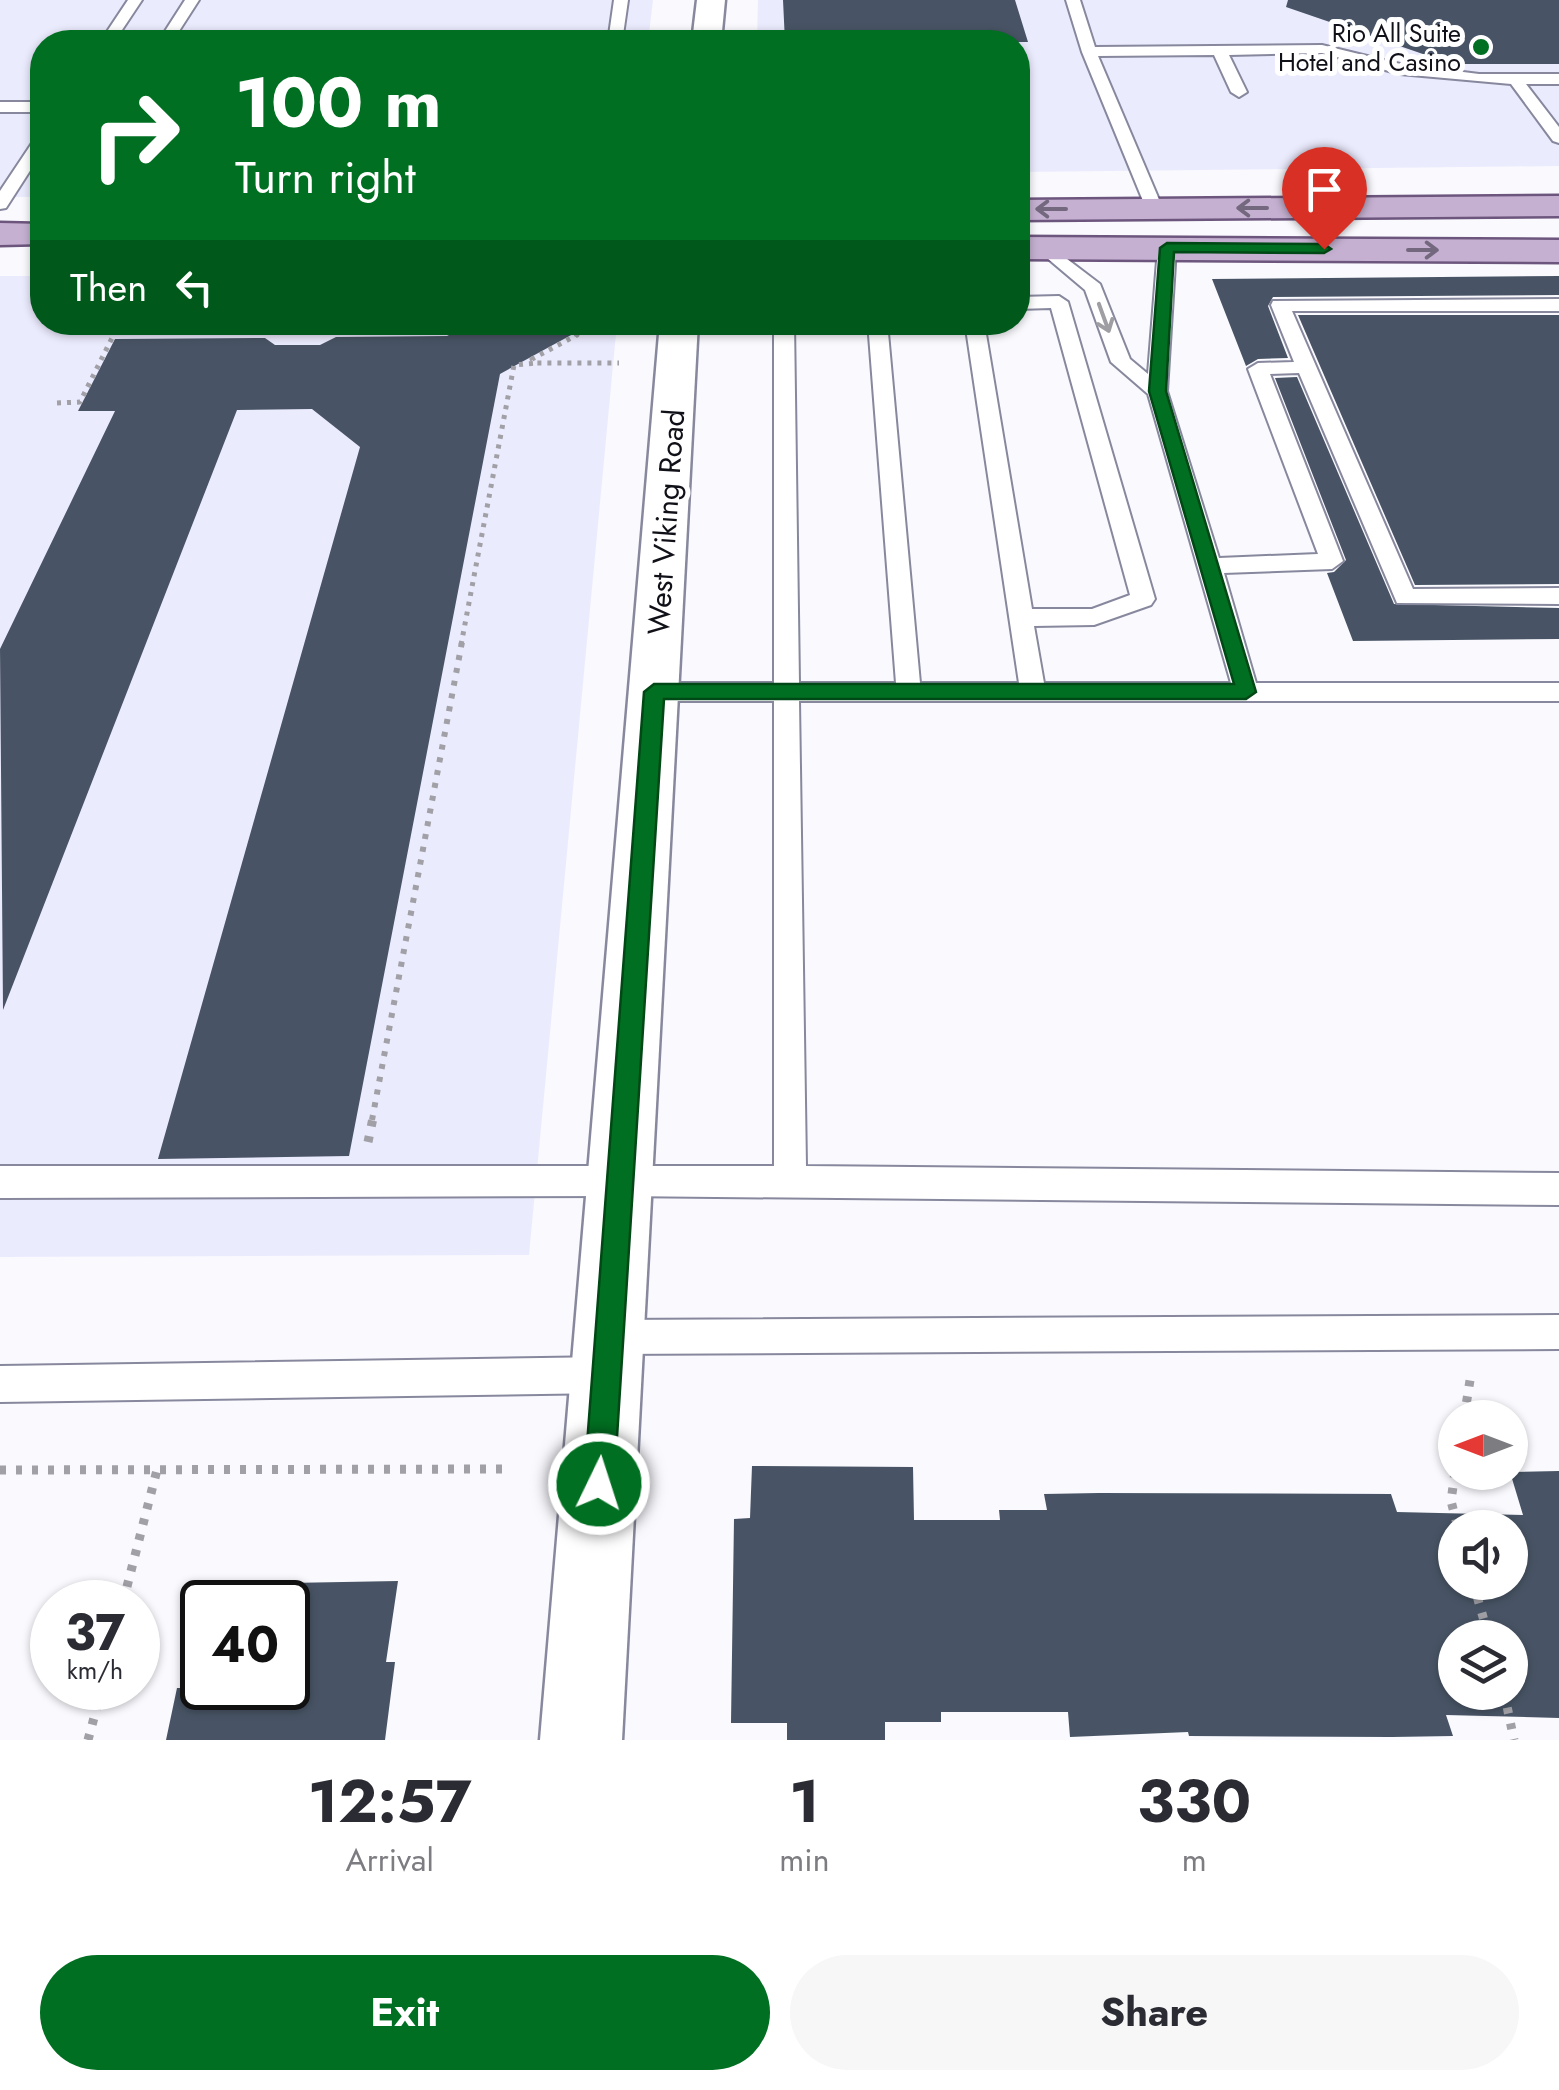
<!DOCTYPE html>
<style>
:root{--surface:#fff;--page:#f7f7f7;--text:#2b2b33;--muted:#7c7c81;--accent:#006f21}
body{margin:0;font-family:Jost,sans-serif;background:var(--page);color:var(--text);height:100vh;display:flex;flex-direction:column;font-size:38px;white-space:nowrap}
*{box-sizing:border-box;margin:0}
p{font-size:32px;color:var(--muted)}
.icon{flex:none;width:55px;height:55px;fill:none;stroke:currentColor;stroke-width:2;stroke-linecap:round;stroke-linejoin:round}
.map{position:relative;height:1740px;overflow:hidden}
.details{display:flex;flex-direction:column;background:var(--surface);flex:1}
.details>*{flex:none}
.guide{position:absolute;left:30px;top:30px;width:1000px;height:305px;border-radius:40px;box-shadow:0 2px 8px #0004;background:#006f21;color:#fff;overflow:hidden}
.needle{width:65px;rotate:270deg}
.fabs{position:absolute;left:1438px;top:1400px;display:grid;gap:20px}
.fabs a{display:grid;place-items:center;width:90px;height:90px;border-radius:50%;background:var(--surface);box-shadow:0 2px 8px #0004;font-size:50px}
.speed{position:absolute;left:30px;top:1580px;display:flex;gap:20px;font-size:50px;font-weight:700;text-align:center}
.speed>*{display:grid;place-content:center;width:130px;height:130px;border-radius:50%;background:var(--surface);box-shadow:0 2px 8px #0004;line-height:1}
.speed small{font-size:25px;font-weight:400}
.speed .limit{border:5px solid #111;border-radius:15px;background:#fff;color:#111}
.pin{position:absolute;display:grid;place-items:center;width:85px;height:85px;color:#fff;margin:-102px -42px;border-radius:50% 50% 50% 0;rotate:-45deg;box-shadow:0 0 10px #0007}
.pin .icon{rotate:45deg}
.me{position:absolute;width:110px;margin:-55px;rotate:4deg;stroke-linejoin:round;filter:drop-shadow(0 0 8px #0008)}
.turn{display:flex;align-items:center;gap:35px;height:210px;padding:0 40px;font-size:45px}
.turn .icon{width:130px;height:130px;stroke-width:2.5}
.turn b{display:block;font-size:70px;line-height:85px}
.then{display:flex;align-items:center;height:95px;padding:0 40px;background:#0003;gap:20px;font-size:38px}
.eta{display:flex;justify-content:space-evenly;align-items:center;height:170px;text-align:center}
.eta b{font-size:60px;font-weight:700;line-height:70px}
.button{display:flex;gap:20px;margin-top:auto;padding:20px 40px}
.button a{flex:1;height:115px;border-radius:60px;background:var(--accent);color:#fff;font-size:40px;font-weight:700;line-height:115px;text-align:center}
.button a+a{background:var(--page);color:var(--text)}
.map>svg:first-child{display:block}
.built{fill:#ebebfe}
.building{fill:#485465;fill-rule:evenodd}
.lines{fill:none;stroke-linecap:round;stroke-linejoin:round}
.service-casing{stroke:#87889d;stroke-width:4}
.minor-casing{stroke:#87889d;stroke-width:5}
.tertiary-casing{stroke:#87889d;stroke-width:5}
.primary-casing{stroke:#6d567d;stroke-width:5}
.path-far2{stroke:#a0a0a6;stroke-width:5;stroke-dasharray:4 6;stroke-linecap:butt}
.path-far1{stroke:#a0a0a6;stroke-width:6;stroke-dasharray:5 8;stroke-linecap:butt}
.path{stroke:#a0a0a6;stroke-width:9;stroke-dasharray:6 10;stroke-linecap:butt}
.service{fill:#fff;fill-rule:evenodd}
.minor{fill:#fff;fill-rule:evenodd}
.tertiary{fill:#fff;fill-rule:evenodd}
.primary{fill:#c5b0d1;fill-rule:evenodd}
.oneway{stroke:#74687e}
.oneway2{stroke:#9f9fa3}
.route{fill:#006f21;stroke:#004815;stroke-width:2.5}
.poi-dot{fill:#006f21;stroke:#fff;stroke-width:4}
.labels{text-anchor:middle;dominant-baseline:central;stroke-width:10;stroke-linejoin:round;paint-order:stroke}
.far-poi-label{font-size:25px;fill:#101018;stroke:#fff;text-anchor:end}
.street-label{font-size:30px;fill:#101018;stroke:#fff}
</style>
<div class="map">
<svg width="1559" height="1740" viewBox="0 0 1559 1740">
<rect width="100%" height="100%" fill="#f9f9fe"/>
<path class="built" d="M0 0H653L648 42H42V197H0Z
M758 0H1559V166L1018 172V42H757Z
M0 276H42V322L617 323 529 1255 0 1257Z"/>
<path class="building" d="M783 0H1015L1028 42H785Z
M1288 0H1559V64H1452L1286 7Z
M1559 276V295L1273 297 1268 306 1288 358 1258 359 1246 366 1212 279Z
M1298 315H1559V584L1415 585Z
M474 322H595L500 374 349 1156 158 1159 360 447 312 409 237 410 3 1010 0 649 115 411H78L115 339 265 338 275 345H320L336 337 447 336Z
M1297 377 1394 604 1559 608V639L1353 641 1327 573 1334 572 1346 560 1275 378Z
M752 1466 913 1467 914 1520H1000L999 1510H1047L1044 1494 1099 1493 1391 1494 1397 1512 1523 1515 1510 1472 1559 1471V1718L1446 1715 1453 1736 1392 1737 1189 1736 1188 1732 1070 1737 1068 1712H941V1722H885V1740H787V1723H731L734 1519 750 1518ZM1455 1528H1510V1582H1455ZM1455 1638H1510V1692H1455Z
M398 1581 386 1662H395L385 1740H166L177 1688H288V1583Z"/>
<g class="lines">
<g class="service-casing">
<path id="service" d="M128 0H142L114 42H100Z
M185 0H199L172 42H158Z
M614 0H628L622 42H608Z
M1066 0H1080L1095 47 1322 45 1400 64 1479 74H1559V84H1526L1559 127V143L1553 141 1511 84 1400 74 1322 53 1229 55 1247 92 1239 97 1231 92 1214 55 1098 56 1163 209 1148 213 1082 52Z
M0 102H42V112H0Z
M42 135V152L6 208 0 209V191L36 137Z
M1046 243 1100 284 1130 359 1148 374 1158 248 1167 243 1176 248 1167 391 1219 558 1318 554 1248 369 1258 363 1294 362 1271 305 1273 301 1559 299V311H1292L1413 589 1559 588V604L1397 603 1299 373 1270 374 1343 561 1332 569 1224 573 1256 683H1559V701H799L806 1166 1559 1173V1205L620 1196 0 1198V1166H774V701H654L645 699 642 692 645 685 654 683H774V322H794L799 683H896L868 322H887L920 683H1019L965 322H984L1032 609H1092L1130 595 1051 308 1018 309V297L1059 296 1068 302 1155 599 1151 605 1094 625 1034 626 1044 683H1231L1148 394 1111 362 1085 290 1040 252 1037 248Z
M1559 1315V1349L609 1354 597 1349 592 1337 597 1325 609 1320Z
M607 1357 619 1363 625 1375 619 1387 607 1393 0 1402V1366Z"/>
</g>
<g class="minor-casing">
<path id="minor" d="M697 0H725L721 42H692Z"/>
</g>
<g class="tertiary-casing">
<path id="tertiary" d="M660 322H698L622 1740H540Z"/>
</g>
<g class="primary-casing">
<path id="primary" d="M1559 196V216L1018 220V200Z
M0 223 42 224V244L0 245Z
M1018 237 1559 240V262L1018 259Z"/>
</g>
<path class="path-far2" d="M559 322 577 335 532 359 537 363H619
M57 403 80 402 116 330 458 328 468 322
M461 645 514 365 537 363"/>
<path class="path-far1" d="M372 1120 462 642"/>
<path class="path" d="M368 1142 373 1118
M1464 1418 1471 1374
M0 1470 502 1469
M1455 1472 1451 1501 1458 1528
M1473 1582 1489 1638
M123 1602 157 1470
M1504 1692 1514 1740
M88 1740 102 1688"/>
<use href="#service" class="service"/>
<use href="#minor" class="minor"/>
<use href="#tertiary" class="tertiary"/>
<use href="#primary" class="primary"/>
</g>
<defs><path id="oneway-shaft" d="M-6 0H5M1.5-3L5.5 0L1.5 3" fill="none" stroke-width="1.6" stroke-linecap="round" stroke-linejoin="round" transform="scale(2.5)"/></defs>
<g class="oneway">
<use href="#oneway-shaft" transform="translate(1252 208) rotate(180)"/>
<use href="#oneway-shaft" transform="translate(1051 209) rotate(180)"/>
<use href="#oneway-shaft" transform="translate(1423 250)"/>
</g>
<use class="oneway2" href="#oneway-shaft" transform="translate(1104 318) rotate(70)"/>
<path class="route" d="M1167 243 1324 244 1331 249 1324 253 1174 252 1166 391 1256 692 1246 699H664L614 1484 610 1495 599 1500 588 1495 584 1484 644 692 654 684H1234L1149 391 1160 248Z"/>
<circle class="poi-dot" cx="1481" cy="47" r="10"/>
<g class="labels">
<g class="far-poi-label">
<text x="1461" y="33">Rio All Suite<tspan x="1461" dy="29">Hotel and Casino</tspan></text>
</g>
<g class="street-label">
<text transform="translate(666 522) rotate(-86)">West Viking Road</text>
</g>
</g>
</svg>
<div class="fabs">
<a><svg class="needle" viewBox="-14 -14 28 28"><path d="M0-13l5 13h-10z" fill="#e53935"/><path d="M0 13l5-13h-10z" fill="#7c7c81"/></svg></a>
<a><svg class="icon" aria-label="sound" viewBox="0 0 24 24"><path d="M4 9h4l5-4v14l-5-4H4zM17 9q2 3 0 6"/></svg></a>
<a><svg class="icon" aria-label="layers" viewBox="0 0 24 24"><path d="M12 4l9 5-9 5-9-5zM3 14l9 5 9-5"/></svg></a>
</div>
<div class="speed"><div>37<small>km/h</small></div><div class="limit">40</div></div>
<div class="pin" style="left:1324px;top:249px;background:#d93025"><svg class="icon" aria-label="arrive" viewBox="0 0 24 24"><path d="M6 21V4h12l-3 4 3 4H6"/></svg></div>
<svg class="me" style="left:599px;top:1484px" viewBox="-20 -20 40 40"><circle r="17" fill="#006f21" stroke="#fff" stroke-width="3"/><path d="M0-11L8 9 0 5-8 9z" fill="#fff"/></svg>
<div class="guide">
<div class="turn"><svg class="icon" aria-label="right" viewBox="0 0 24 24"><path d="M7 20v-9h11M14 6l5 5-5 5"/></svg><div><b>100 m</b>Turn right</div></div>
<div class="then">Then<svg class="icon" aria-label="left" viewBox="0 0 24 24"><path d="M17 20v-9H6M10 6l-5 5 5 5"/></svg></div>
</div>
</div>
<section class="details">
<div class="eta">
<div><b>12:57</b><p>Arrival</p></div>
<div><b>1</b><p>min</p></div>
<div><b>330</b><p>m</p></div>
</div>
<div class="button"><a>Exit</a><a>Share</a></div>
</section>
